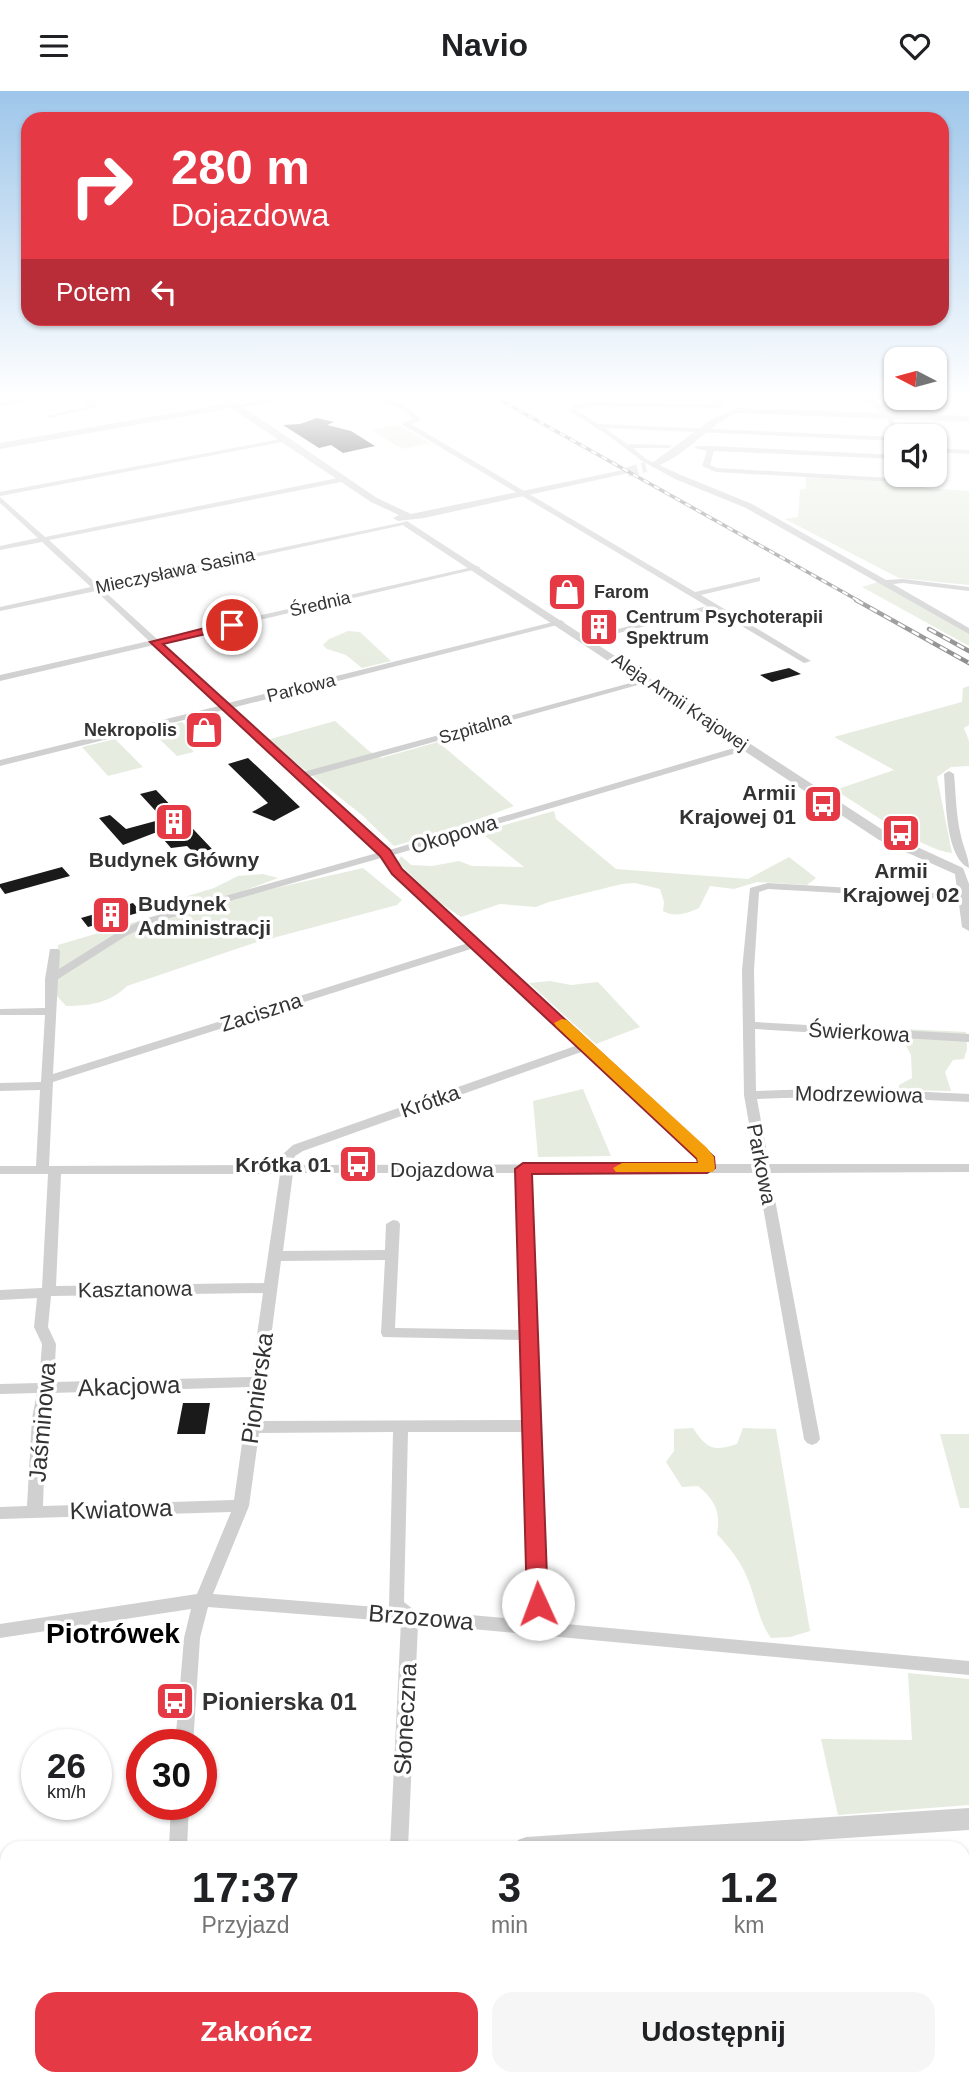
<!DOCTYPE html>
<html lang="pl">
<meta charset="utf-8">
<style>
:root{--surface:#fff;--page:#f6f6f6;--text:#202124;--muted:#757577;--accent:#e63946}
body{margin:0;font-family:Arial,sans-serif;background:var(--page);color:var(--text);height:100vh;display:flex;flex-direction:column;font-size:26px;white-space:nowrap}
*{box-sizing:border-box;margin:0}
p{font-size:23px;color:var(--muted)}
.icon{flex:none;width:38px;height:38px;fill:none;stroke:currentColor;stroke-width:2;stroke-linecap:round;stroke-linejoin:round}
.map{position:relative;flex:1;overflow:hidden}
.panel{position:absolute;left:0px;top:1750px;width:970px;height:245px;display:flex;flex-direction:column;background:var(--surface);border-radius:21px 21px 0 0;box-shadow:0 2px 5px #0004}
.panel>*{flex:none}
.guide{position:absolute;left:21px;top:21px;width:928px;height:214px;border-radius:21px;box-shadow:0 2px 5px #0004;background:#e63946;color:#fff;overflow:hidden}
.needle{width:46px;rotate:276deg}
.tools{position:absolute;left:884px;top:256px;display:grid;gap:14px}
.tools a{display:grid;place-items:center;width:63px;height:63px;border-radius:14px;background:var(--surface);box-shadow:0 2px 5px #0004;font-size:35px}
.speed{position:absolute;left:21px;top:1638px;display:flex;gap:14px;font-size:35px;font-weight:700;text-align:center}
.speed>*{display:grid;place-content:center;width:91px;height:91px;border-radius:50%;background:var(--surface);box-shadow:0 2px 5px #0004;line-height:1}
.speed small{font-size:18px;font-weight:400}
.speed .limit{border:10px solid #d22;background:#fff;color:#111}
.pin{position:absolute;display:grid;place-items:center;width:60px;height:60px;color:#fff;margin:-30px;border:4px solid #fff;border-radius:50%;box-shadow:0 2px 7px #0007}
.me{position:absolute;width:77px;margin:-38px;rotate:358deg;stroke-linejoin:round;filter:drop-shadow(0 0 5px #0008)}
.turn{display:flex;align-items:center;gap:24px;height:147px;padding:0 35px;font-size:32px}
.turn .icon{width:91px;height:91px;stroke-width:2.5}
.turn b{display:block;font-size:49px;line-height:60px}
.then{display:flex;align-items:center;height:66px;padding:0 35px;background:#0003;gap:14px;font-size:26px}
.eta{display:flex;justify-content:space-evenly;align-items:center;height:119px;text-align:center}
.eta b{font-size:42px;font-weight:700;line-height:49px}
.cta{display:flex;gap:14px;margin-top:auto;padding:14px 35px}
.cta a{flex:1;height:80px;border-radius:21px;background:var(--accent);color:#fff;font-size:28px;font-weight:700;line-height:80px;text-align:center}
.cta a+a{background:var(--page);color:var(--text)}
header{display:flex;justify-content:space-between;align-items:center;height:91px;padding:0 35px;background:var(--surface);font-size:32px;font-weight:700}
.map>svg:first-child{display:block}
.green{fill:#e6ecdf}
.building{fill:#1a1a1a}
.lines{fill:none;stroke-linecap:round;stroke-linejoin:round}
.tertiary-tunnel{stroke:#d6d6d6;stroke-width:10;stroke-dasharray:10 4.5;stroke-linecap:butt}
.minor{fill:#d0d0d0;fill-rule:evenodd}
.tertiary{fill:#d0d0d0;fill-rule:evenodd}
.rail-far1-casing{stroke:#888;stroke-width:3.5}
.rail-casing{stroke:#888;stroke-width:4.5}
.rail-far1{stroke:#fff;stroke-width:2;stroke-dasharray:6;stroke-linecap:butt}
.rail{stroke:#fff;stroke-width:2.5;stroke-dasharray:8;stroke-linecap:butt}
.route{fill:#e63946;stroke:#96252e;stroke-width:2}
.slow{fill:#f59e0b}
.labels{text-anchor:middle;dominant-baseline:central;stroke-width:7;stroke-linejoin:round;paint-order:stroke}
.far-street-label{font-size:18px;fill:#333;stroke:#fff}
.far-poi-label{font-size:18px;font-weight:bold;fill:#333;stroke:#fff;text-anchor:start}
.poi-label{font-size:21px;font-weight:bold;fill:#333;stroke:#fff;text-anchor:end}
.street-label{font-size:21px;fill:#333;stroke:#fff}
.near-street-label{font-size:24px;fill:#333;stroke:#fff}
.near-poi-label{font-size:24px;font-weight:bold;fill:#333;stroke:#fff;text-anchor:start}
.near-neighbourhood-label{font-size:28px;font-weight:bold;fill:#000;stroke:#fff}
</style>
<header><svg class="icon" aria-label="menu" viewBox="0 0 24 24"><path d="M4 6h16M4 12h16M4 18h16"/></svg>Navio<svg class="icon" aria-label="heart" viewBox="0 0 24 24"><path d="M12 20l-8-8c-3-5 5-10 8-4 3-6 11-1 8 4z"/></svg></header>
<div class="map">
<svg width="969" height="1995" viewBox="0 0 969 1995">
<rect width="100%" height="100%" fill="#fff"/>
<path class="green" d="M398 334H399L430 352 402 358 371 339Z
M806 386 922 393 924 397 969 400V494L899 487 785 428 798 426 800 398H806Z
M878 491 969 542V555L862 496Z
M348 540 360 541 391 570 362 577 346 564 327 558 323 554 329 548Z
M969 595V634L964 637 969 650V675L951 676 937 686 952 762C922 759 863 716 835 699L894 679 834 646 962 611 963 597Z
M335 630 369 660 381 667 438 651 514 715 452 738 394 755 362 724 267 649Z
M182 631 199 648 186 652 194 661 177 665 150 639Z
M115 648 143 676 108 685 82 656Z
M554 720 556 728 616 778 748 788 789 766 816 787 807 794 757 791 734 798 710 795 699 817C688 822 675 827 663 820L664 811 660 798 635 792 622 793 549 811 536 816 500 813 461 826 436 809 398 771 401 765 411 774 432 775 459 770 472 775 524 776 480 741Z
M363 777 402 809 397 814 254 852 127 895C110 912 89 915 66 915L56 904 58 854 162 823 178 808 214 797 238 785 263 783 278 787 243 800 254 802Z
M550 890 571 894 598 891 640 936 596 953 529 892Z
M882 937 966 941 967 958 964 968 953 969 945 981 951 1000 899 999V994L912 987 911 964 898 939Z
M583 998 611 1065 538 1066 533 1010Z
M693 1337C707 1358 713 1361 737 1353L743 1337 776 1338 810 1540 790 1546 771 1547C757 1527 756 1506 746 1484 739 1468 729 1456 717 1443 721 1421 715 1409 698 1395L682 1396 666 1371 674 1360V1338Z
M940 1343H969V1417H960Z
M908 1582 969 1588V1714L838 1724 821 1648 912 1649Z
M963 1897 969 1920V1995H870L868 1988H962Z"/>
<path class="building" d="M317 327 334 331 327 334 351 340 375 355 343 362 331 354 319 357 283 334 300 333Z
M789 577 801 583 772 591 760 584Z
M248 667 279 696 300 716 274 730 252 721 268 712 228 673Z
M156 699 178 722 212 758 195 763 187 755 171 757 157 741 123 754 99 727 110 724 126 738 163 728 140 703Z
M62 776 70 785 5 803 0 796V793Z
M133 812 141 821 88 836 81 827Z
M183 1312H210L205 1343H177Z"/>
<g class="lines">
<path class="tertiary-tunnel" d="M628 381 646 376"/>
<path class="minor" d="M21 307H36L0 315V311Z
M83 307H90L98 316 49 327 46 325 90 315Z
M273 307H288L236 318 233 316Z
M375 307C393 307 410 316 421 329L411 333 695 501 760 486V490L701 504 811 570 804 572 713 518 583 551V547L707 515 403 334V332L413 328 406 320Z
M864 307C883 307 894 329 901 345H896V350L605 337 627 353 671 354 672 355 669 357H633L646 368 681 384 752 413 886 489 903 488 969 496V500L903 492 893 493 969 537V543L746 417 675 388 642 370 609 345 568 319 575 314 589 311 718 314 721 316 720 317 589 315 576 319 598 333 895 346 886 326Z
M286 347 289 349 288 350 0 405V401Z
M711 355 896 364V368L714 360 710 374 717 377 908 388 911 386 910 383H918L919 387 909 392 716 381 702 375 707 360 694 357 697 355Z
M934 357 969 359V363L934 361Z
M343 386 347 388 346 390 49 449 99 495 404 431 408 433 103 499 157 548 477 475 481 477 162 552 228 612 561 529 565 532 232 617 303 681 645 588 652 590 308 686 386 760 744 654H750V658L390 765 401 778 706 1058 711 1066 713 1073H756L744 1004 742 879 750 797 768 792 969 804V808L965 809 768 798 759 801 754 879 755 931 969 943V951L755 938 756 1000 844 997 969 1003V1011L844 1005 757 1008 769 1073H969V1081L770 1082 820 1348 817 1352 812 1354 807 1352 804 1348 757 1082H530L538 1331 541 1335 538 1339 544 1531 969 1570V1584L418 1533 408 1757H390L401 1531 208 1516 200 1547 193 1654H175L184 1547 191 1518 0 1547V1533L197 1503 231 1421 0 1428V1416L27 1415 32 1327 37 1302 0 1303V1293L39 1292 42 1253 34 1236 37 1207 0 1209V1199L42 1197 48 1083H0V1075H36L40 999 0 1000V992L41 991 45 924H0V918L45 917V888L50 858H58L60 860 59 878 118 841 144 828 377 762 224 619 0 675V669L219 615 154 554 0 590V584L149 550 96 500 0 520V516L91 496 42 451 0 459V455L38 447 0 412V406L45 446ZM381 767 393 782 468 852 53 983 58 888 126 845 152 832ZM474 857 578 954 293 1054 283 1063 281 1074 49 1075 53 991ZM584 960 696 1064 700 1073 294 1074 295 1065 303 1060ZM293 1082H517L520 1239 395 1237 400 1133 398 1130 393 1129 386 1133 385 1159 283 1160ZM61 1083H280L264 1192 56 1195ZM385 1169 381 1242 383 1246 521 1249 523 1329 260 1330 281 1170ZM263 1202 251 1286 54 1291 56 1253 48 1236 51 1205ZM250 1296 234 1409 43 1415 46 1327 52 1302ZM393 1341 389 1517 213 1503 249 1415 259 1342ZM408 1341H523L527 1529 414 1519 404 1511Z
M949 680 954 683C956 704 956 725 961 745 963 756 969 766 969 777 945 766 946 707 944 683Z
M171 1713H189L187 1757H169Z
M148 1988H168V1995H148Z
M661 1988H681L682 1995H662Z"/>
<path class="tertiary" d="M222 307 237 312 377 407 411 423 628 378 633 381 424 427 398 430 393 427 399 424 371 411 231 317 0 358V352L225 313Z
M707 307H717L724 314 717 316Z
M737 317 969 325V331L736 322C707 335 687 364 657 375L652 372 712 328Z
M407 430 889 743 963 777 969 793V840L962 836 955 783 879 749 404 435V431Z
M969 1717V1739L691 1757H514L518 1749 526 1746Z
M7 1798V1820L0 1822V1800Z"/>
<g class="rail-far1-casing">
<path id="rail-far1" d="M497 307 859 510"/>
</g>
<g class="rail-casing">
<path id="rail" d="M856 509 969 572
M929 538 969 560"/>
</g>
<use href="#rail-far1" class="rail-far1"/>
<use href="#rail" class="rail"/>
</g>
<linearGradient id="sky" x2="0" y2="1"><stop stop-color="#9ec6ea"/><stop offset="0.52" stop-color="#fff"/><stop offset="1" stop-color="#fff" stop-opacity="0"/></linearGradient>
<rect width="969" height="587" fill="url(#sky)"/>
<path class="route" d="M232 530 236 531V536L163 553 390 759 402 778 714 1066 715 1077 707 1082 532 1083 548 1513 545 1519 538 1522 530 1519 527 1513 515 1078 523 1072H698L697 1068 392 783 380 765 150 551Z"/>
<path class="slow" d="M562 928 567 929 707 1057 714 1066 715 1077 713 1081H616L613 1077 622 1072H698L697 1067 556 935 554 932Z"/>
<defs>
<g id="shop-square" transform="scale(2.0125)"><rect x="-9" y="-9" width="18" height="18" rx="4" fill="#e63946" stroke="#fff"/><path d="M-5-2.5h2.3a2.7 3.5 0 0 1 5.4 0H5L5.5 6h-11ZM-1.5-2.5h3a1.5 2.3 0 0 0-3 0Z" fill="#fff"/></g>
<g id="building-square" transform="scale(2.0125)"><rect x="-9" y="-9" width="18" height="18" rx="4" fill="#e63946" stroke="#fff"/><path d="M-4-6H4V6H1V3H-1V6H-4ZM-2.5-4.3h1.7v1.8h-1.7ZM.8-4.3h1.7v1.8H.8ZM-2.5-1h1.7V.8h-1.7ZM.8-1h1.7V.8H.8Z" fill="#fff"/></g>
<g id="bus-square" transform="scale(2.0125)"><rect x="-9" y="-9" width="18" height="18" rx="4" fill="#e63946" stroke="#fff"/><path d="M-5-6H5V4H4V6H2V4H-2V6H-4V4H-5ZM-3.5-4V0h7V-4ZM-3.5 1.2v1.5H-2V1.2ZM2 1.2v1.5H3.5V1.2Z" fill="#fff"/></g>
</defs>
<g fill-rule="evenodd">
<use href="#shop-square" x="567" y="501"/>
<use href="#building-square" x="599" y="536"/>
<use href="#shop-square" x="204" y="639"/>
<use href="#bus-square" x="823" y="713"/>
<use href="#building-square" x="174" y="731"/>
<use href="#bus-square" x="901" y="742"/>
<use href="#building-square" x="111" y="824"/>
<use href="#bus-square" x="358" y="1073"/>
<use href="#bus-square" x="175" y="1610"/>
</g>
<g class="labels">
<g class="far-street-label">
<text transform="translate(175 480) rotate(-12)">Mieczysława Sasina</text>
<text transform="translate(320 513) rotate(-13)">Średnia</text>
<text transform="translate(301 597) rotate(-14)">Parkowa</text>
<text transform="translate(680 611) rotate(34)">Aleja Armii Krajowej</text>
<text transform="translate(475 637) rotate(-16)">Szpitalna</text>
</g>
<g class="far-poi-label">
<text x="594" y="501">Farom</text>
<text x="626" y="526">Centrum Psychoterapii<tspan x="626" dy="21">Spektrum</tspan></text>
<text x="177" y="639" text-anchor="end">Nekropolis</text>
</g>
<g class="poi-label">
<text x="796" y="701">Armii<tspan x="796" dy="24">Krajowej 01</tspan></text>
<text x="174" y="768" text-anchor="middle">Budynek Główny</text>
<text x="901" y="779" text-anchor="middle">Armii<tspan x="901" dy="24">Krajowej 02</tspan></text>
<text x="138" y="812" text-anchor="start">Budynek<tspan x="138" dy="24">Administracji</tspan></text>
<text x="331" y="1073">Krótka 01</text>
</g>
<g class="street-label">
<text transform="translate(454 743) rotate(-17)">Okopowa</text>
<text transform="translate(261 921) rotate(-18)">Zaciszna</text>
<text transform="translate(859 941) rotate(3)">Świerkowa</text>
<text transform="translate(859 1003) rotate(1)">Modrzewiowa</text>
<text transform="translate(430 1010) rotate(-19)">Krótka</text>
<text transform="translate(762 1073) rotate(79)">Parkowa</text>
<text x="442" y="1078">Dojazdowa</text>
<text transform="translate(135 1198) rotate(-1)">Kasztanowa</text>
</g>
<g class="near-street-label">
<text transform="translate(129 1295) rotate(-2)">Akacjowa</text>
<text transform="translate(257 1297) rotate(-82)">Pionierska</text>
<text transform="translate(42 1331) rotate(-85)">Jaśminowa</text>
<text transform="translate(121 1418) rotate(-2)">Kwiatowa</text>
<text transform="translate(421 1526) rotate(5)">Brzozowa</text>
<text transform="translate(405 1628) rotate(-87)">Słoneczna</text>
</g>
<g class="near-poi-label">
<text x="202" y="1610">Pionierska 01</text>
</g>
<g class="near-neighbourhood-label">
<text x="113" y="1542">Piotrówek</text>
</g>
</g>
</svg>
<div class="tools">
<a><svg class="needle" viewBox="-14 -14 28 28"><path d="M0-13l5 13h-10z" fill="#e53935"/><path d="M0 13l5-13h-10z" fill="#757577"/></svg></a>
<a><svg class="icon" aria-label="sound" viewBox="0 0 24 24"><path d="M4 9h4l5-4v14l-5-4H4zM17 9q2 3 0 6"/></svg></a>
</div>
<div class="speed"><div>26<small>km/h</small></div><div class="limit">30</div></div>
<div class="pin" style="left:232px;top:534px;background:#d93025"><svg class="icon" aria-label="arrive" viewBox="0 0 24 24"><path d="M6 21V4h12l-3 4 3 4H6"/></svg></div>
<svg class="me" style="left:538px;top:1513px" viewBox="-20 -20 40 40"><circle r="19" fill="#fff"/><path d="M0-13L10 11 0 6-10 11z" fill="#e63946"/></svg>
<div class="guide">
<div class="turn"><svg class="icon" aria-label="right" viewBox="0 0 24 24"><path d="M7 20v-9h11M14 6l5 5-5 5"/></svg><div><b>280 m</b>Dojazdowa</div></div>
<div class="then">Potem<svg class="icon" aria-label="left" viewBox="0 0 24 24"><path d="M17 20v-9H6M10 6l-5 5 5 5"/></svg></div>
</div>
<section class="panel">
<div class="eta">
<div><b>17:37</b><p>Przyjazd</p></div>
<div><b>3</b><p>min</p></div>
<div><b>1.2</b><p>km</p></div>
</div>
<div class="cta"><a>Zakończ</a><a>Udostępnij</a></div>
</section>
</div>
